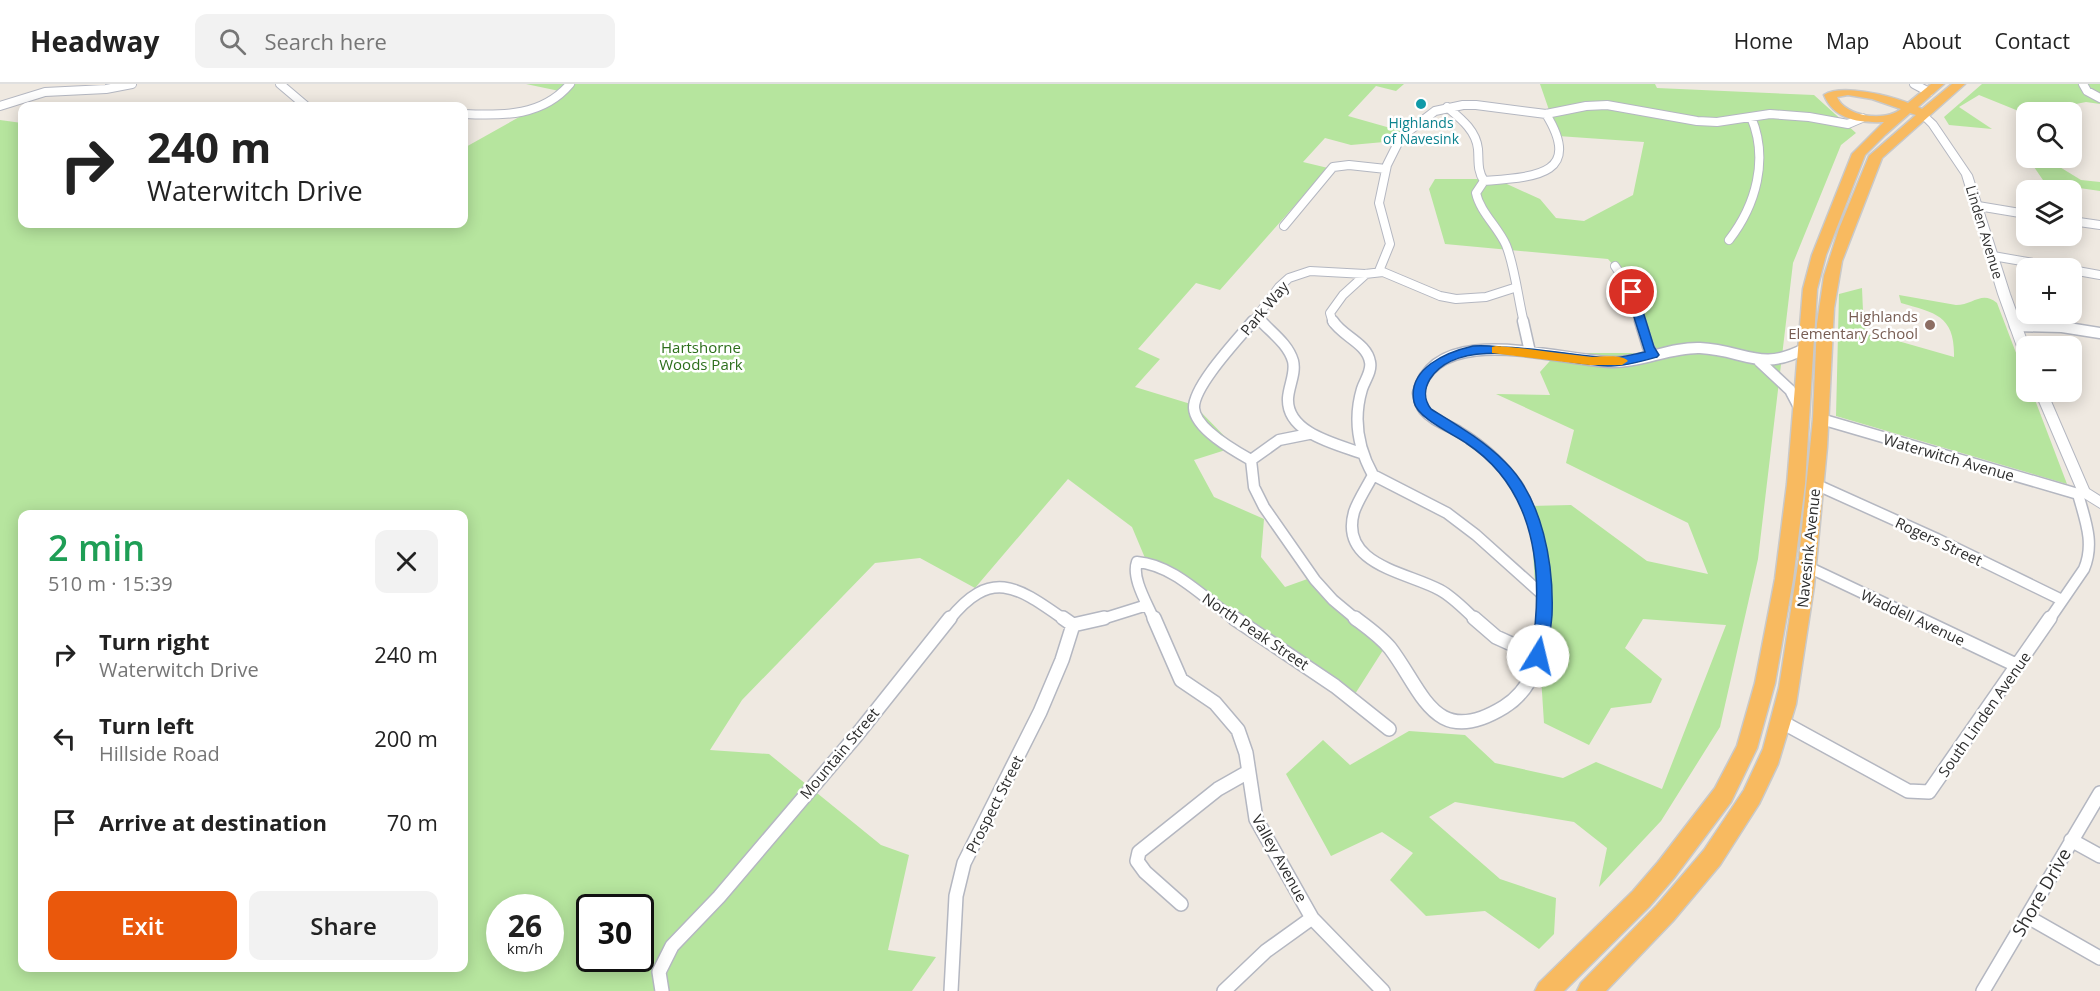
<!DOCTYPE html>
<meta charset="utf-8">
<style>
:root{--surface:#fff;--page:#f2f2f2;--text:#222;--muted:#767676;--line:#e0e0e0;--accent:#ea580c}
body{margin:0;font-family:"Open Sans",sans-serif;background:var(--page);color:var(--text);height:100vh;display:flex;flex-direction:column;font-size:22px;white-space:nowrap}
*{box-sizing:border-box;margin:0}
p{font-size:20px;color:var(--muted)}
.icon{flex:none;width:33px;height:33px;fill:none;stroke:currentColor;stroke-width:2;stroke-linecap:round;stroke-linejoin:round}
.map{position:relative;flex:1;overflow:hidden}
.panel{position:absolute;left:18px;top:426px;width:450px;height:462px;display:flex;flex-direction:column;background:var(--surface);border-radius:12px;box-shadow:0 3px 15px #0003}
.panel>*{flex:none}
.hud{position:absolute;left:18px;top:18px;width:450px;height:126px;border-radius:12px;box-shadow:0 3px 15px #0003;background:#fff;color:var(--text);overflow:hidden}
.buttons{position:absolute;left:2016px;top:18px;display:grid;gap:12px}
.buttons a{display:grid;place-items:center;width:66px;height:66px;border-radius:12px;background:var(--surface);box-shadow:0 3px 15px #0003;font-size:30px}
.speed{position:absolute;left:486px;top:810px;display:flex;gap:12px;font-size:30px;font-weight:700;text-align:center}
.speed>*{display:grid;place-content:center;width:78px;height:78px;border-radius:50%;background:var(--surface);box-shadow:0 3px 15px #0003;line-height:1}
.speed small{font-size:15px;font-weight:400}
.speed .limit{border:3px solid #111;border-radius:9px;background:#fff;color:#111}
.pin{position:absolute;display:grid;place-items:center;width:51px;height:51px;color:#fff;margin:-26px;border:3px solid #fff;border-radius:50%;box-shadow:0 2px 6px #0007}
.me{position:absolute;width:66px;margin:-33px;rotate:9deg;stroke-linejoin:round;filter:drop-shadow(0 0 4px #0008)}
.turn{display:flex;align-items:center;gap:21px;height:126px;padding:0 30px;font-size:27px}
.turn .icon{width:78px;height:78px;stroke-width:2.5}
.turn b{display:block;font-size:42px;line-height:51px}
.round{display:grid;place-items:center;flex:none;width:63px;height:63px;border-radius:12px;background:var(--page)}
.head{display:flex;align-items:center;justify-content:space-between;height:102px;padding:0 30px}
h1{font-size:36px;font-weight:600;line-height:45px;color:#1e9e55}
.button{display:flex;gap:12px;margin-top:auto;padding:12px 30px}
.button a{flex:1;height:69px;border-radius:12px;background:var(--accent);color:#fff;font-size:24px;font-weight:600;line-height:69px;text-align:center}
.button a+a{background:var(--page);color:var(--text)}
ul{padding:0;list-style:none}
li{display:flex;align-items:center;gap:18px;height:84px;padding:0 30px}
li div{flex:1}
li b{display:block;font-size:22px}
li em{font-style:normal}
header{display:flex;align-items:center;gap:36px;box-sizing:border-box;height:84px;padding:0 30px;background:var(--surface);border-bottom:2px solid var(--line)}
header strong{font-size:28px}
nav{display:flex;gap:33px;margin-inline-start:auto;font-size:21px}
.search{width:420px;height:54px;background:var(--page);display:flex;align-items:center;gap:15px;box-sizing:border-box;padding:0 21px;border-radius:12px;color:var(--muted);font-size:22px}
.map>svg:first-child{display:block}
.green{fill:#b6e59e;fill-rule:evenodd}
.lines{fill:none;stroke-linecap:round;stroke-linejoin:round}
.minor-far2-casing{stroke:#b4b7c1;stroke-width:10}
.minor-far1-casing{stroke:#b4b7c1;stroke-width:13}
.minor-casing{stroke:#b4b7c1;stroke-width:16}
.tertiary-casing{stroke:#b4b7c1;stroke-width:2}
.trunk-casing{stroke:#c9c9c9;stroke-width:3}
.minor-far2{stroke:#fff;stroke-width:8}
.minor-far1{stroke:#fff;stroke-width:10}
.minor{stroke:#fff;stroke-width:13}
.tertiary{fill:#fff;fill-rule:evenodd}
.trunk{fill:#f8ba60;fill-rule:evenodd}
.route{fill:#1a73e8;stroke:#114b97;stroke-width:1.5}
.slow{fill:#f59e0b}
.culture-dot{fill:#0f9aa8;stroke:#fff;stroke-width:2}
.education-dot{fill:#8d6e63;stroke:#fff;stroke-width:2}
.labels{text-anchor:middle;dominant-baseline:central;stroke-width:5;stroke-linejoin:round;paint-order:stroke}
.far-culture-label{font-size:14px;fill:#0d838f;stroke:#fff}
.far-street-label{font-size:14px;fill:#2e2e2e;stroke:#fff}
.street-label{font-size:15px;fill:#2e2e2e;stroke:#fff}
.education-label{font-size:15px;fill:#785e54;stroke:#fff;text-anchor:end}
.park-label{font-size:15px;fill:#2c6e1b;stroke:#fff}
.near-street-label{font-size:18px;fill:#2e2e2e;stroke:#fff}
</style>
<header>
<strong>Headway</strong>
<div class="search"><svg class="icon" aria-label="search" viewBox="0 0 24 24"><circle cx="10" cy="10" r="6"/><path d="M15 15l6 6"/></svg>Search here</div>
<nav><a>Home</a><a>Map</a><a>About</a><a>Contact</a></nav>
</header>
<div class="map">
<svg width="2100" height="907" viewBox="0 0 2100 907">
<rect width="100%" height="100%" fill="#efe9e1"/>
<path class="green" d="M526 0H1404L1396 7 1376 2 1348 32 1401 47 1395 57 1351 61 1325 54 1303 78 1328 84 1220 206 1196 199 1138 265 1160 275 1135 303 1194 321 1235 363 1194 376 1214 413 1264 435 1261 473 1285 503 1313 493 1385 563 1355 610 1145 474 1132 443 1068 395 975 504 920 474 875 479 742 616 710 666 769 670 881 761 909 771 888 866 936 873 912 907H0V36L22 39V140H464V64L564 8ZM22 430H464V884H22ZM500 824H550V874H500ZM590 824H640V874H590Z
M1540 0H1655L1657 4 1814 11 1856 49 1841 61 1793 179 1758 475 1720 643 1661 737 1599 803 1607 764 1574 738 1455 718 1429 733 1500 795 1556 814 1554 850 1539 865 1485 827 1426 832 1390 796 1413 769 1382 748 1331 772 1286 690 1323 656 1350 681 1409 647 1465 651 1495 679 1563 694 1596 678 1662 705 1726 541 1643 535 1625 564 1662 595 1651 619 1611 624 1589 661 1544 639 1530 422 1571 421 1647 477 1708 490 1688 439 1566 379 1574 346 1496 310 1550 311 1540 288 1557 269H1646L1634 205 1608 175 1445 160 1429 105 1435 95H1496L1540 115 1556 134 1584 137 1633 111 1644 58 1558 52Z
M1982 0H2100V20L2086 18 2026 30 1979 11 1959 23 1992 45 1949 41 1944 33Z
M2028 74H2045L2081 96 2100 98V107L2045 99Z
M1862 204 1863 227 1865 228 1866 239 1863 238V241L1865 242 1866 250 1877 253V251L1954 273C1955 232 1936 229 1901 219L1899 211 1956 221C1973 221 1982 206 1997 219L2026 295V308H2032L2067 400 1836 332 1839 210Z"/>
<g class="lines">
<g class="minor-far2-casing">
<path id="minor-far2" d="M280 0 306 22
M1914 0 1929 8
M2083 0 2087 7 2100 14
M0 22 45 8 106 5 132 0
M1447 23C1460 34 1476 46 1478 65 1479 77 1477 86 1484 97
M464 30C504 32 543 32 570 0
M1978 122 2026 130
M2072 137 2100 141
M1284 142 1333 83 1349 81 1386 85
M1729 156C1756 121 1769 75 1751 33
M1993 172 2062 184
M1615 182 1632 208 1641 239
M2072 186 2100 191
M1379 187 1390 160 1379 119 1387 81 1401 53 1435 27 1463 21H1476L1546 30 1586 22 1607 21 1697 37 1717 38 1770 30 1809 33 1848 40 1862 34
M1257 233 1262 239
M1252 239 1279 203 1289 194 1310 187 1365 190 1383 188 1440 212 1456 215 1486 213 1514 204
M1333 239 1330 229 1343 211 1366 190
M1524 239C1518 215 1515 183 1506 161 1498 143 1480 128 1476 109L1484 97C1533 93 1584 92 1546 30"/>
</g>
<g class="minor-far1-casing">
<path id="minor-far1" d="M1261 237C1272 249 1288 260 1293 277 1296 289 1289 301 1288 314 1286 349 1336 360 1361 369
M1333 237C1342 252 1367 259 1370 278 1372 287 1365 296 1362 305 1353 335 1358 364 1373 391
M1523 237 1530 268
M1640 237 1648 263 1653 271
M2015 242 2062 243 2100 249
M1759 277 1790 306 1801 327
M1821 335 2078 410
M1309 350 1279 356 1251 376 1254 403 1264 423 1315 496 1333 516 1357 536
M1251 376C1235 367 1195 345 1194 324 1193 302 1239 254 1253 237
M1373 391C1367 403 1358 416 1354 428 1339 481 1407 488 1440 506 1453 513 1465 526 1476 536
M1373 391 1447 429 1476 451 1544 512
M1815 400 1937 455 2062 516
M1808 483 1920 536
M949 536C992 482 1019 504 1065 536
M1099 536 1147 521
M1154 536C1148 521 1131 494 1137 478 1175 481 1205 516 1236 536
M1544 536C1545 492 1541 439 1517 401 1502 380 1481 361 1459 348 1448 341 1433 337 1424 326 1420 321 1419 315 1418 309 1436 235 1563 278 1614 278 1643 278 1671 263 1700 264 1745 266 1760 289 1806 264
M2049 536 2084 485C2095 459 2085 436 2078 410L2084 408"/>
</g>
<g class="minor-casing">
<path id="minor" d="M1063 534 1073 541 1104 534
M1154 534 1181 596 1215 619 1238 646 1246 669 1256 735 1312 834 1383 907
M1234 534 1335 602 1389 645
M1355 534C1367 543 1380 552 1390 564 1423 607 1434 666 1504 623 1535 604 1543 568 1544 534
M1474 534 1496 553 1538 572
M1917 534 2018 582
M1782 638 1908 707 1929 708 2050 534
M2071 756 2100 772
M1181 820 1145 788 1137 777 1139 768 1218 705 1248 688
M2028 833 2100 874
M662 907 659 888 672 862 719 813 856 652 950 534
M951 907 956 812 964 779 1040 628 1062 576 1073 541
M1224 907 1266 867 1312 834
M1983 907 2100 709"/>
</g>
<g class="tertiary-casing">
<path id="tertiary" d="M1919 28H1925L1936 38 1972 91 2010 210 2029 262H2026V275L2020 271 1998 210 1962 91 1929 42 1917 30Z
M2035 308H2047L2089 405 2100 412V424L2079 411Z"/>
</g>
<g class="trunk-casing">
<path id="trunk" d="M1931 0H1944L1918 23 1922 25 1952 0H1965L1882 74 1842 177 1834 224 1827 363 1814 502 1796 620 1778 680 1759 720 1720 781 1673 837 1606 907H1577L1581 899 1657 821 1704 766 1744 706 1763 665 1779 604 1799 474 1813 335 1817 240 1824 192 1839 145 1869 72 1916 31 1910 29 1885 51 1865 71 1826 171 1817 205 1805 400 1793 495 1775 599 1757 664 1731 718 1674 794 1649 823 1564 907H1535L1539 899 1633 807 1658 778 1715 704 1737 662 1755 599 1775 495 1787 400 1803 205 1812 171 1852 70 1884 38C1860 39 1834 36 1824 11 1841 0 1888 11 1908 19ZM1848 11 1872 15 1901 25C1885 38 1845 33 1837 13Z"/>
</g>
<use href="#minor-far2" class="minor-far2"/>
<use href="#minor-far1" class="minor-far1"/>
<use href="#minor" class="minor"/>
<use href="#tertiary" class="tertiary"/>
<use href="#trunk" class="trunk"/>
</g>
<path class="route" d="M1632 205 1637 208 1654 263 1659 271 1657 273C1643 277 1626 282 1611 282 1564 282 1461 246 1430 295 1424 305 1424 316 1431 325 1457 341 1483 356 1505 378 1543 415 1554 481 1552 531 1551 545 1548 559 1546 572L1543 577 1538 578 1533 577 1531 572C1544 494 1539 407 1466 359 1453 350 1417 334 1414 318 1407 284 1447 268 1473 262 1482 261 1492 262 1501 263 1537 264 1573 271 1609 274 1621 274 1634 270 1645 268L1626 208Z"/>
<path class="slow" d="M1496 262C1528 264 1560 270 1592 273 1603 273 1621 270 1628 277L1622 281H1590L1492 269V263Z"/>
<circle class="culture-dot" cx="1421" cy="20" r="6"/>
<circle class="education-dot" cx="1930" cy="241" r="6"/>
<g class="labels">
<g class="far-culture-label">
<text x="1421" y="38">Highlands<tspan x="1421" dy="16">of Navesink</tspan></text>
</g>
<g class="far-street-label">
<text transform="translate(1985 148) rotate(73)">Linden Avenue</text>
</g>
<g class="street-label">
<text transform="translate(1264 224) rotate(-50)">Park Way</text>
<text transform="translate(1949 373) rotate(16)">Waterwitch Avenue</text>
<text transform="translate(1939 457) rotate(25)">Rogers Street</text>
<text transform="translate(1808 464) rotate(-84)">Navesink Avenue</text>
<text transform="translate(1913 533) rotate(25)">Waddell Avenue</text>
<text transform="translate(1256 547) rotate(34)">North Peak Street</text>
<text transform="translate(1984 630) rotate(-55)">South Linden Avenue</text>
<text transform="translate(839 669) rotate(-50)">Mountain Street</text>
<text transform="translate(994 720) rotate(-63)">Prospect Street</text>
<text transform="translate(1280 774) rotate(61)">Valley Avenue</text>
</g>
<g class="education-label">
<text x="1918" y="232">Highlands<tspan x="1918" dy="17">Elementary School</tspan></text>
</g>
<g class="park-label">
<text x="701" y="263">Hartshorne<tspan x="701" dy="17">Woods Park</tspan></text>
</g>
<g class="near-street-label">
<text transform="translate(2041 808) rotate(-60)">Shore Drive</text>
</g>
</g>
</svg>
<div class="buttons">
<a><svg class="icon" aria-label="search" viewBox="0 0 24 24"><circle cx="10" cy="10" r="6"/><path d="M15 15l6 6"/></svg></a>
<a><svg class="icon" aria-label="layers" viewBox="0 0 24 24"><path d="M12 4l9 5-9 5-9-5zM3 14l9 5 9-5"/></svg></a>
<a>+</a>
<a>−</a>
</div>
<div class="speed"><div>26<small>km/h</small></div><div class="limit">30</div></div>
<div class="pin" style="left:1632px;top:208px;background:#d93025"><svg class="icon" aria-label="arrive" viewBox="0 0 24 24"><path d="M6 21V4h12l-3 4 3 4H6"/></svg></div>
<svg class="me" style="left:1538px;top:572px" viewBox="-20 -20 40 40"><circle r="19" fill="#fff"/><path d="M0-13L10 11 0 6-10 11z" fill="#1a73e8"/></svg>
<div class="hud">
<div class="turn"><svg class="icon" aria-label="right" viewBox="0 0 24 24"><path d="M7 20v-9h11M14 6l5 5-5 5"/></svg><div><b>240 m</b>Waterwitch Drive</div></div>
</div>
<section class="panel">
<div class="head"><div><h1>2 min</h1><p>510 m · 15:39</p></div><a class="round"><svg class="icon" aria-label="close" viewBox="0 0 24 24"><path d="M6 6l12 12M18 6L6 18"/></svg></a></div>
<ul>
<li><svg class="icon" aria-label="right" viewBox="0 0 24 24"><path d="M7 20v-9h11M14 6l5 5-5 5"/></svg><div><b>Turn right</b><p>Waterwitch Drive</p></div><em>240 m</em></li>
<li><svg class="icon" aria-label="left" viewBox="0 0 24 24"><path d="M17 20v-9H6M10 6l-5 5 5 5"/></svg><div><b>Turn left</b><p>Hillside Road</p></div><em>200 m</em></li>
<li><svg class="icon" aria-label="arrive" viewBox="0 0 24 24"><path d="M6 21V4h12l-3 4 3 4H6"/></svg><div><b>Arrive at destination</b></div><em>70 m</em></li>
</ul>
<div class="button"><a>Exit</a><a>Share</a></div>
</section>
</div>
